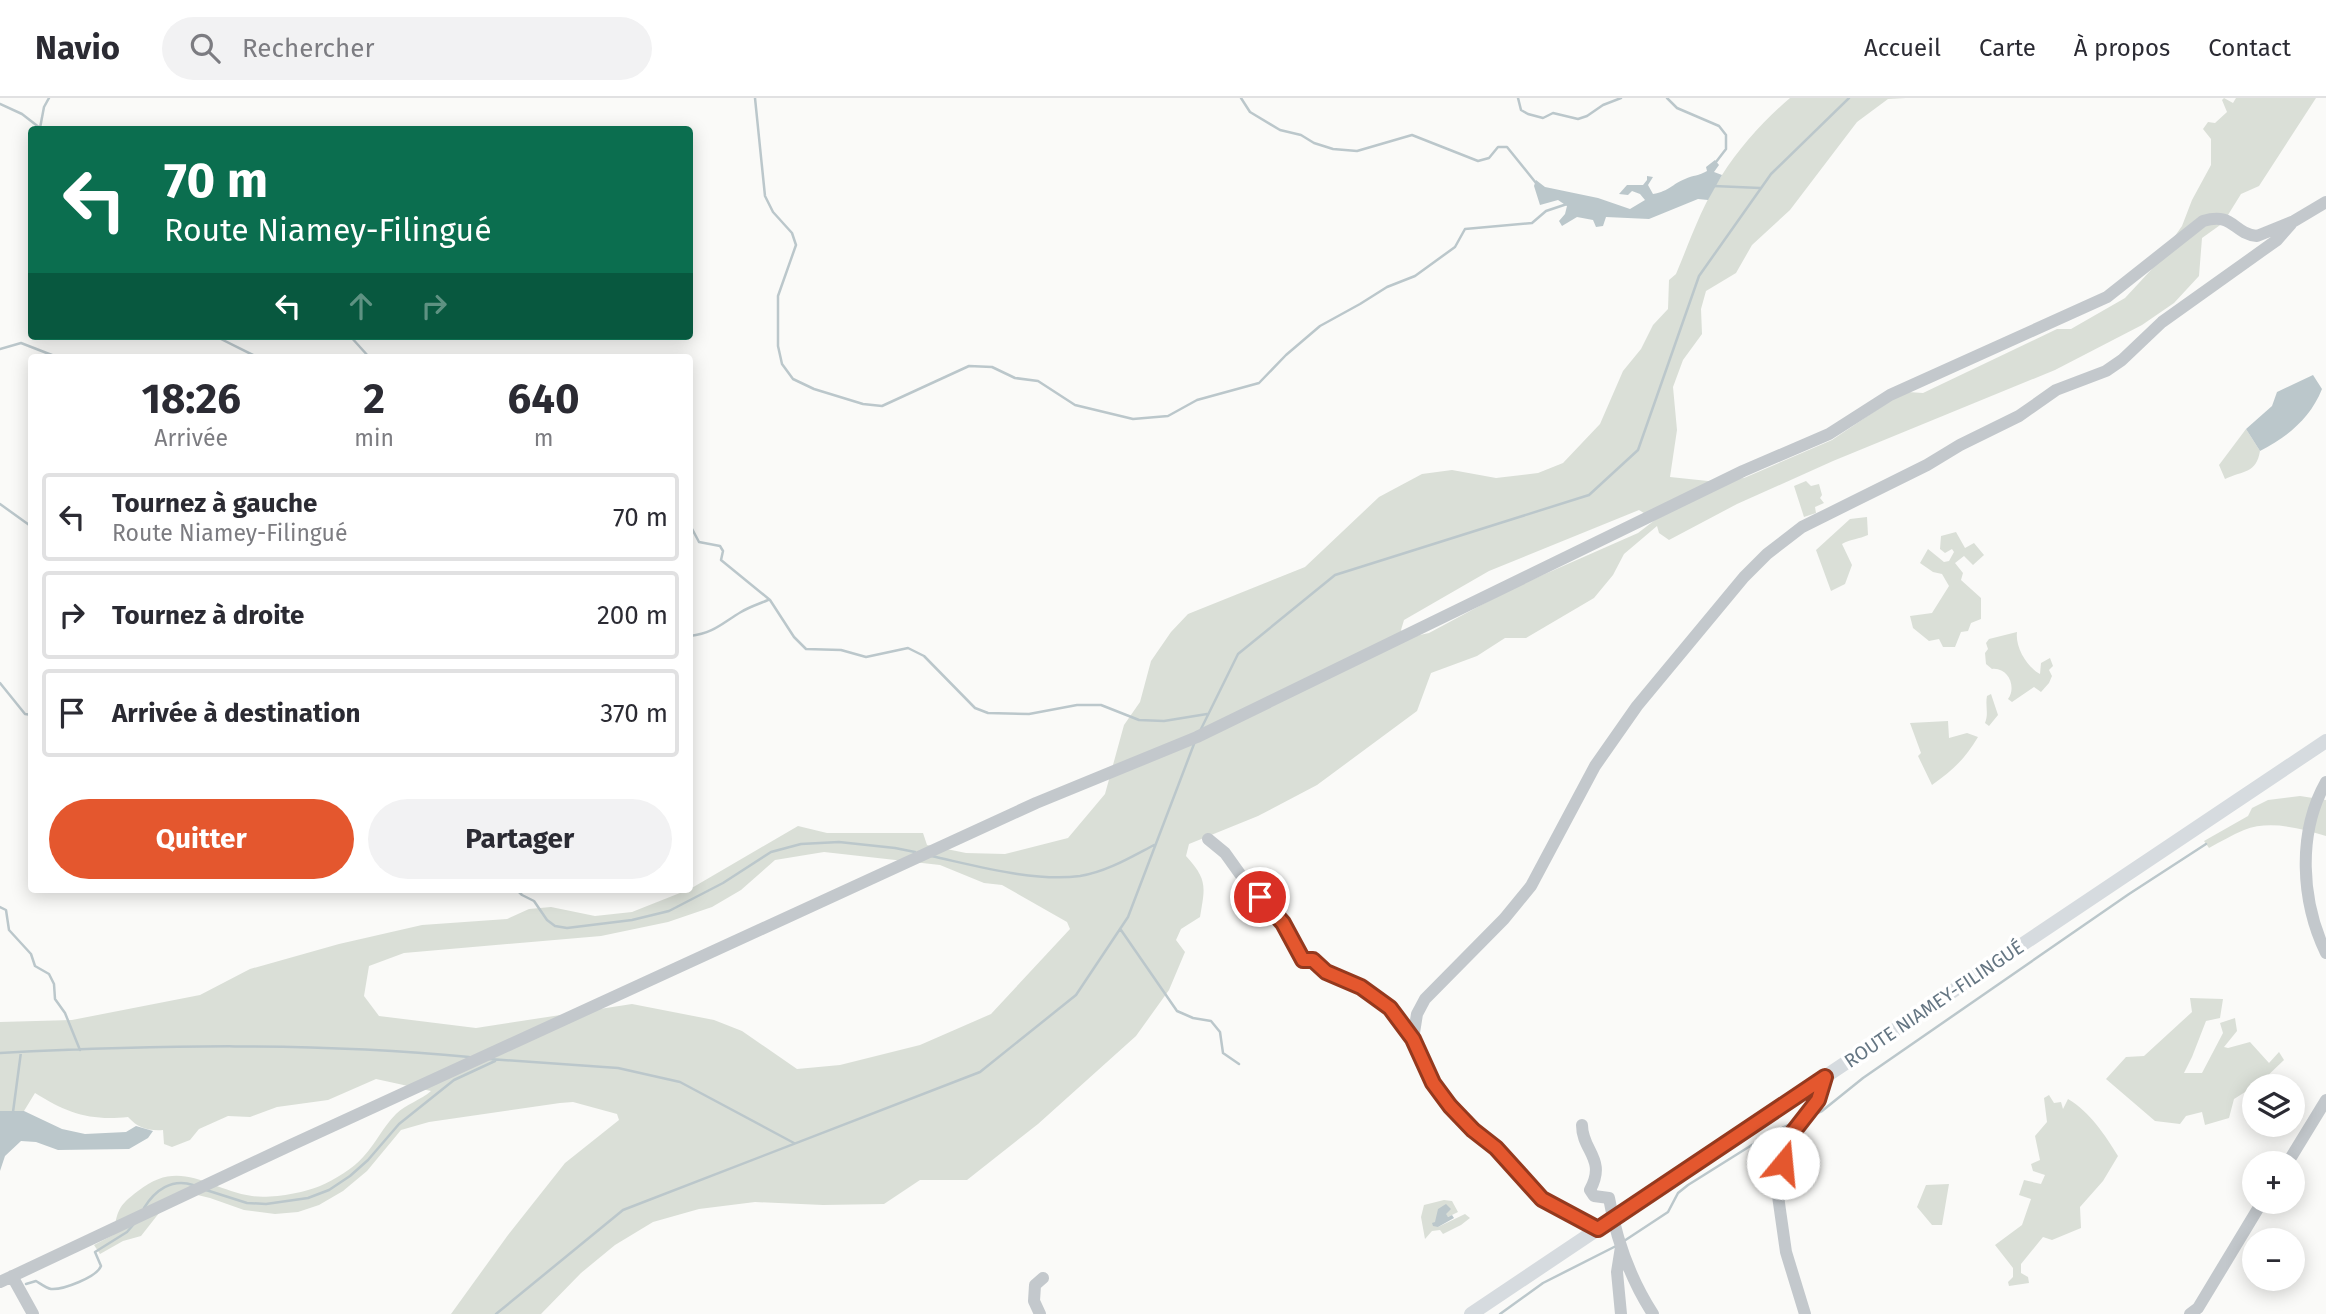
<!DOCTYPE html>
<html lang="fr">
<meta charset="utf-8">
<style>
:root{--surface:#fff;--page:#f2f2f3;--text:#2b2b33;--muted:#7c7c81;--line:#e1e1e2;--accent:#e4572e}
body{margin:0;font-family:"Fira Sans",sans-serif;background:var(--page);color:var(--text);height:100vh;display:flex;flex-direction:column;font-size:26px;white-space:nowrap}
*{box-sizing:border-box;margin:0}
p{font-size:23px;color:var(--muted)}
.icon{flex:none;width:38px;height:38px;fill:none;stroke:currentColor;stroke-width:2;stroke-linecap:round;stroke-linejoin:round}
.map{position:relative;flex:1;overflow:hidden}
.side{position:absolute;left:28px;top:256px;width:665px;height:539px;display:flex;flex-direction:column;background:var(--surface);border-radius:7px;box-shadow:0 4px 18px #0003}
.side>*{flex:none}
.banner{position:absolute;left:28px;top:28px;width:665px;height:214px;border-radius:7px;box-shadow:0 4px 18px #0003;background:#0b6e4f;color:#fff;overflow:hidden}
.buttons{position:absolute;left:2242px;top:976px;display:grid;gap:14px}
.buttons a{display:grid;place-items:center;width:63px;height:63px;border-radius:50%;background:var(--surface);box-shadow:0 4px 18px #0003;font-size:35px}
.pin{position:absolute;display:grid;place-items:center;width:60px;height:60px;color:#fff;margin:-30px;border:4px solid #fff;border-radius:50%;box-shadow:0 2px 7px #0007}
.me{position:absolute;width:77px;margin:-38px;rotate:17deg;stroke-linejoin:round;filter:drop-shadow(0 0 5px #0008)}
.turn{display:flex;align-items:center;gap:24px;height:147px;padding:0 21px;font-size:32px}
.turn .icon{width:91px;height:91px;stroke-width:2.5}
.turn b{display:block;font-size:49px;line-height:60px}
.lanes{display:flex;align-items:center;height:66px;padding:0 21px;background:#0003;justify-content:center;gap:35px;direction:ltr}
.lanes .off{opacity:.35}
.eta{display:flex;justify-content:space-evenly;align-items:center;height:119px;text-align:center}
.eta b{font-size:42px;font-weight:700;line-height:49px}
.primary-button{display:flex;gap:14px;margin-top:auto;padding:14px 21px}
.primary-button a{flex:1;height:80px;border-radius:42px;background:var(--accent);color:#fff;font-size:28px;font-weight:700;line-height:80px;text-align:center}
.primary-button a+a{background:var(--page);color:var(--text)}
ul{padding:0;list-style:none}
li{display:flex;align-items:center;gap:21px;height:88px;margin:0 14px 10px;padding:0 7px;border:4px solid var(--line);border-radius:7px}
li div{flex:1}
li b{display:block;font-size:26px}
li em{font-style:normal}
header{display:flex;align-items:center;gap:42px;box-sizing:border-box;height:98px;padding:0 35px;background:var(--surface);border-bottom:2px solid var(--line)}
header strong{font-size:33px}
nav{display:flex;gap:38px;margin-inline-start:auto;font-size:24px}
.search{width:490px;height:63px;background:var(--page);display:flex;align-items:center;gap:18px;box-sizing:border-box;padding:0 24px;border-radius:38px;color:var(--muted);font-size:26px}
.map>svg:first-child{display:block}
.green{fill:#dadfd7;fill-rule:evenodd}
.water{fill:#bbc7cb}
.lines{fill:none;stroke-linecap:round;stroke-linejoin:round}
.stream{stroke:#bbc7cb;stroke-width:2.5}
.minor{stroke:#c3c8cc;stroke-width:12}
.major{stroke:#d6dbdf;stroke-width:14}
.route-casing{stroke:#94391e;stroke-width:18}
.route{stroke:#e4572e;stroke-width:12}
.labels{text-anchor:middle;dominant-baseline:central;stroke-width:7;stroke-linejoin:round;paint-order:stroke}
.street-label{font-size:19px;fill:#657683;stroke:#fff}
</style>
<header>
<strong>Navio</strong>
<div class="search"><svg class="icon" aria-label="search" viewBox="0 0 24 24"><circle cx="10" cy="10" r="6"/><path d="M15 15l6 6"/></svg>Rechercher</div>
<nav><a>Accueil</a><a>Carte</a><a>À propos</a><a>Contact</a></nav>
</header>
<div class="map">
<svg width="2326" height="1216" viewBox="0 0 2326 1216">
<rect width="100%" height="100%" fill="#fafaf8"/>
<path class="green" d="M1790 0H1906L1888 1 1857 24 1790 112 1752 147 1736 175 1706 193 1701 211 1702 236 1683 262 1673 289 1677 332 1670 379 1708 383 1744 380 1832 342 1890 303 1908 294 1923 295 2057 231H2071L2125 200 2151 172 2182 128 2192 102 2211 67V41L2203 31 2208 24 2215 25 2227 14 2222 2 2224 0 2233 5 2236 0H2316L2259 88 2241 96 2223 125 2202 140 2199 178 2174 205 2142 227 2055 272 1833 363 1737 406 1669 442 1659 435 1657 428 1624 456 1613 477 1594 500 1526 540H1505L1477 558 1431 575 1417 613 1317 687 1258 718 1189 746 1186 758C1208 782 1205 789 1200 819L1181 831 1176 842 1185 854 1169 892 1136 938 1038 1026 967 1082H920L884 1106 823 1107 755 1104 699 1111 653 1124 615 1147 581 1175 541 1216H451L508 1137 565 1065 619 1022 617 1016 573 1004 560 1005 429 1024 401 1032 367 1073 343 1093 319 1107 298 1114 275 1116 244 1112 210 1100 181 1093 174 1096 141 1138 123 1143 100 1156 94 1147 113 1137C118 1112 117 1109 138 1093 180 1059 208 1091 252 1098 269 1101 304 1095 320 1088 334 1082 354 1070 364 1058 376 1045 383 1029 396 1016 406 1006 421 1002 431 993L376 981 328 1002 277 1009 250 1019 228 1018 199 1031 190 1042 172 1049 164 1046 163 1032C148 1033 138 1030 128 1019 89 1023 67 1015 35 995L24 1013H0V924L72 922 200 897 250 871 339 846 422 827 507 821 529 811 551 809 595 818 632 814 690 791 798 728 827 735H923L927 747 966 755 1005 756 1068 740 1105 696 1124 627 1140 604 1151 563 1171 534 1188 516 1305 469 1379 399 1422 376 1452 372 1496 380 1538 375 1563 365 1600 326 1623 273 1641 251 1653 227 1668 211 1669 182 1676 176C1690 143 1702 107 1722 77 1740 49 1764 22 1790 0ZM1639 412 1655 422 1638 435 1513 490 1429 535 1406 540 1401 532 1404 522 1489 473ZM824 754 940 767 984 785 1002 787 1067 824 1070 831 991 916 920 947 840 967 797 971 742 933 714 922 632 906 476 930 379 918 364 898 369 868 404 855 601 838 668 824 712 809 741 792 775 762Z
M2246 331 2260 353C2256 376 2244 372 2225 381L2219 367Z
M1806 383 1811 388 1819 386 1822 397 1820 400 1824 405 1815 409 1816 415 1804 419 1794 388Z
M1867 419 1868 437C1859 441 1851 441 1842 446L1852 467 1845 486 1831 493 1816 452 1850 421Z
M1956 434 1965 450 1974 445 1984 457 1973 467 1964 458 1955 465 1963 475 1961 482 1981 500V521L1971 525 1968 533 1961 534 1955 549H1943L1939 541 1929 543 1913 530 1910 518 1932 515 1949 488 1942 476 1933 474 1920 465 1928 451 1944 464 1949 463 1954 454 1952 451 1945 455 1940 451 1941 438Z
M2017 534C2015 549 2027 569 2040 576L2041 565 2050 560 2053 568 2049 572 2052 578 2049 585 2041 594 2034 589 2012 604 2008 601C2017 589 2008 569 1992 571L1986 566 1985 555 1988 551 1986 545 1989 541Z
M1991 596 1998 617 1989 628 1985 625C1989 615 1985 608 1987 598Z
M1948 623 1949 640 1967 635 1978 639C1965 661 1952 673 1932 687L1918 658 1921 655 1910 625Z
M2300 698 2326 702V738C2301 730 2269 722 2244 732 2232 737 2220 744 2209 750L2204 743 2248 718 2252 710 2268 702Z
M2190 900 2223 901 2220 920 2206 923 2192 959 2184 975H2202L2223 935 2220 925 2235 920 2237 933 2224 949 2228 950 2250 944 2269 965 2279 954 2284 962 2261 984 2234 1001 2229 1020 2205 1027 2202 1014 2186 1018 2180 1026 2155 1023 2106 981 2126 959 2144 958 2192 914Z
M2049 997 2054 1005 2061 1004 2063 1011 2068 1001C2090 1014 2105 1037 2118 1058L2103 1083 2080 1109 2081 1130 2052 1142 2043 1139 2021 1166V1175L2028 1179 2029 1185 2009 1188 2008 1184 2013 1179V1170L1995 1147 2022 1127 2031 1101 2019 1097 2024 1082 2041 1086 2045 1077 2033 1073 2031 1066 2040 1062 2035 1038 2047 1024 2044 1000Z
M1949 1086 1942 1127H1932L1917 1109 1926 1087Z
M1444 1102 1452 1103 1458 1114 1448 1119 1439 1114 1438 1129 1465 1116 1470 1120 1461 1127 1443 1136 1440 1132 1432 1133 1425 1141 1421 1119 1424 1107Z"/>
<path class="water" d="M1715 62 1719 67 1714 74 1722 77 1708 102 1698 101 1649 121 1606 119 1603 128 1596 129 1593 122 1577 119 1562 128 1559 123 1565 116 1567 108 1558 102 1540 107 1534 88 1536 82 1545 89 1598 100 1630 111 1645 102 1640 96 1632 93 1628 97 1619 96 1627 87H1643L1647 82V78L1653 79 1648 87 1653 96C1670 93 1672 86 1685 81 1693 77 1699 78 1707 73L1706 69Z
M2313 277 2322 291C2310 321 2287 339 2260 353L2246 331 2272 308 2277 294Z
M0 1013H24L62 1031 85 1036 126 1034 136 1028 153 1033 148 1040 129 1051 58 1052 36 1044 21 1043 5 1058 0 1073Z
M1446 1106 1451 1111 1446 1116 1448 1119 1452 1117 1454 1120 1438 1129 1433 1128 1432 1125 1435 1124 1438 1111Z"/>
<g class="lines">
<path class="stream" d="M755 0 765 98 773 114 792 135 796 147 778 198V248L782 266 793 281 814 291 863 306 882 308 969 268 992 269 1015 280 1038 283 1075 307 1133 321 1168 318 1197 302 1259 285 1286 257 1320 228 1360 206 1387 189 1415 178 1455 149 1465 131 1532 125 1546 113 1567 106
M1241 0 1250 14 1280 32 1301 37 1314 45 1333 51 1357 53 1412 37 1478 63 1489 60 1498 49H1507L1536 85
M1518 0 1521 12 1528 16 1543 20 1553 15 1578 21 1587 18 1603 7 1621 0
M1667 0 1677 10 1719 28 1726 37V51L1716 64
M0 6 22 16 40 30
M40 30 44 9 49 0
M1714 88 1760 90
M215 238 257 259
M350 238 369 259
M0 251 21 245 57 259
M0 406 32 429
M690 427 699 444 720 448 723 453 721 462 770 502 794 539 806 551 841 552 866 559 908 550 924 558 975 610 988 615 1029 616 1077 607H1101L1139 622 1164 623 1207 616
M690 538C714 535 721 526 741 514 749 509 759 506 768 502
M0 585 25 616 32 617
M1201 631 1238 556 1335 477 1589 397 1638 352 1699 178 1771 76 1849 0
M931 758C977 768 1034 784 1080 778 1106 774 1131 759 1154 747
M516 791 522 797 534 803 547 822 555 828 567 830 632 822 669 813 723 785 771 754 801 746 839 744 895 750 915 754
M0 809 6 812 9 832 31 856 35 868 49 876 54 886 55 901 65 915 80 952
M1121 832 1177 913 1193 920 1211 923 1220 934 1223 955 1239 966
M0 955C155 947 314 944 469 959
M489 961 618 970 680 984 794 1045
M13 1014 21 954
M1809 1019 1822 1013 1863 980 2129 796 2206 746
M206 1092 247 1105 266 1106 308 1100 329 1092 350 1078 368 1062 399 1026 454 982 495 963
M144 1110C155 1092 172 1080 193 1087
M1624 1143 1668 1114 1678 1095 1688 1087 1771 1035 1793 1025
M26 1186 36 1183C41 1186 46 1190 51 1191 63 1192 97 1179 101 1168L95 1154 127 1134 133 1127
M496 1216 623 1112 980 974 1076 897 1128 819 1194 646
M1500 1216 1543 1185 1618 1147"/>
<path class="minor" d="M2326 684C2297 735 2301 803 2326 855
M1208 741 1225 755 1250 790 1283 825 1303 862H1313C1328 876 1344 879 1362 889 1385 902 1398 920 1413 941
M1582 1027C1582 1053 1607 1061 1590 1092L1594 1098 1609 1100C1616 1140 1631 1182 1653 1216
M2287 1066 2326 1002
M1599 1131 1542 1102 1496 1050 1473 1032 1445 1003 1433 985 1413 941 1417 916 1425 901 1504 821 1531 788 1595 668 1637 608 1744 479 1767 456 1802 429 1927 367 1960 347 2019 318 2056 292 2106 273 2122 262 2162 224 2277 142 2291 126
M1621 1149 1617 1174 1621 1216
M12 1178 33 1216
M0 1184 291 1047 1036 705 1197 639 1743 373 1829 336 1890 297 2107 199 2203 123C2234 114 2232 135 2257 138L2294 123 2326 104
M1040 1216 1034 1203 1035 1187 1043 1180
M1805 1216 1786 1154 1777 1091 1790 1038 1799 1023 1818 1002 1825 979
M2190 1216 2198 1210 2262 1104"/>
<path class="major" d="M1471 1216 2326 643"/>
</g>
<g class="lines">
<g class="route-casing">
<path id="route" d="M1260 799 1283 825 1303 862H1313L1326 874 1361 889 1390 910 1413 941 1433 985 1450 1008 1473 1032 1496 1050 1542 1101 1598 1131 1825 979 1818 1002 1790 1038 1783 1065"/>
</g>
<use href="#route" class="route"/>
</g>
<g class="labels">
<g class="street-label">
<text transform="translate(1934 906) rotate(-34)">ROUTE NIAMEY-FILINGUÉ</text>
</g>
</g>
</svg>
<div class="buttons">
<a><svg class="icon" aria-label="layers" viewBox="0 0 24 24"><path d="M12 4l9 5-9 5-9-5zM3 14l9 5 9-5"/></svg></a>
<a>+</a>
<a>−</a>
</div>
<div class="pin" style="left:1260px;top:799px;background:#d93025"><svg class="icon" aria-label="arrive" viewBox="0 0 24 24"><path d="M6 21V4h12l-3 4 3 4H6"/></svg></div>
<svg class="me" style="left:1783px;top:1065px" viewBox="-20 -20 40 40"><circle r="19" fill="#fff"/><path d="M0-13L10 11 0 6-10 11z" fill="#e4572e"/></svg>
<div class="banner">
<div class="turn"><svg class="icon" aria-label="left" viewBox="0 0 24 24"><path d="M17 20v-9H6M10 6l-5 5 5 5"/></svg><div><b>70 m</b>Route Niamey-Filingué</div></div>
<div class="lanes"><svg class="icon" aria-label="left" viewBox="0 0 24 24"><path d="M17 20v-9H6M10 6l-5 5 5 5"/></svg><svg class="icon off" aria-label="ahead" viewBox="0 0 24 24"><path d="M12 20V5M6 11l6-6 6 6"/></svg><svg class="icon off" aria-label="right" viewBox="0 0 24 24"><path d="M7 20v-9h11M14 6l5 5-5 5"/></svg></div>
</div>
<section class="side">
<div class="eta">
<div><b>18:26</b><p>Arrivée</p></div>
<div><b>2</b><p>min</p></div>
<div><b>640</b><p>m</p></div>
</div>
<ul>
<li><svg class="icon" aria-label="left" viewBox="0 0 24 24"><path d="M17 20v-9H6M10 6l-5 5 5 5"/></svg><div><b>Tournez à gauche</b><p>Route Niamey-Filingué</p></div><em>70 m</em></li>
<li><svg class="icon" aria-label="right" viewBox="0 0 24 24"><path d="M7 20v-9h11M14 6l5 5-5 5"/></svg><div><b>Tournez à droite</b></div><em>200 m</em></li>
<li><svg class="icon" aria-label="arrive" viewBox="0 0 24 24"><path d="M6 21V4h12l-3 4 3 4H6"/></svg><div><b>Arrivée à destination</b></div><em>370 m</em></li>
</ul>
<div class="primary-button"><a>Quitter</a><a>Partager</a></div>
</section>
</div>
